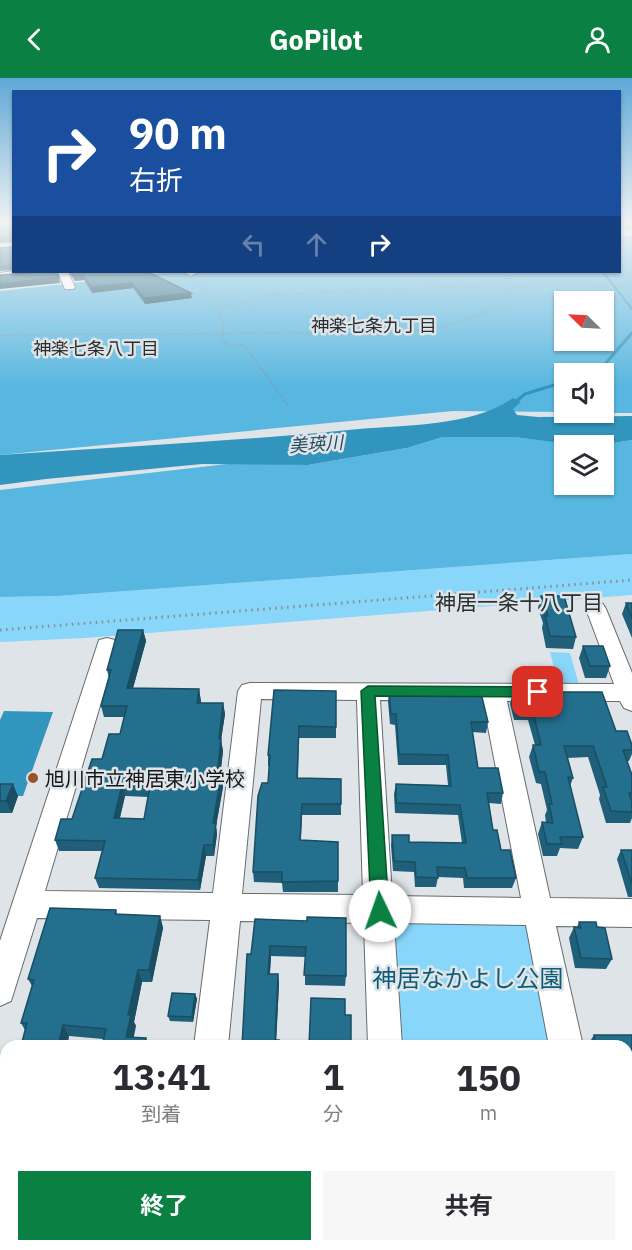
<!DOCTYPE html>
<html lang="ja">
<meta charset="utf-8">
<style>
:root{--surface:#fff;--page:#f7f7f7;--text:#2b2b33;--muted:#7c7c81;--accent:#0b8043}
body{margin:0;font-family:"IBM Plex Sans","Noto Sans JP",sans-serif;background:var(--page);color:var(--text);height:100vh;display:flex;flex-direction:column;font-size:22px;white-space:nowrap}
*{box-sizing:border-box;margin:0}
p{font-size:20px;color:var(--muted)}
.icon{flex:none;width:33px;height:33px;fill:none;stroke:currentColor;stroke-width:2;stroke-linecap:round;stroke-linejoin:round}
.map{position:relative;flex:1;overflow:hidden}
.panel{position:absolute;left:0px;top:962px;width:633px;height:212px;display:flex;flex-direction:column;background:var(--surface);border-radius:18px 18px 0 0;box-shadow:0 2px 4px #0004}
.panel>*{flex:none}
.top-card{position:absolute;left:12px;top:12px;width:609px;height:183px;border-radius:0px;box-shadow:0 2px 4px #0004;background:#1a4fa0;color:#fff;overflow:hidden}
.needle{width:39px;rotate:294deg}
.tools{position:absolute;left:554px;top:213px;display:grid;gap:12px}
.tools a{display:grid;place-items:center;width:60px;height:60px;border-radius:0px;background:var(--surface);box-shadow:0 2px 4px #0004;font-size:30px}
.pin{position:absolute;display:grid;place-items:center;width:51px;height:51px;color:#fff;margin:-26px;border-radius:12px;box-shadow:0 3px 9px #0006}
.me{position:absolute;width:66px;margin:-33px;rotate:357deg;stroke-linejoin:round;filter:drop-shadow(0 0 4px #0008)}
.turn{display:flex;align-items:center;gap:21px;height:126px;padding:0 18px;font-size:27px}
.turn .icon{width:78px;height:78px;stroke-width:2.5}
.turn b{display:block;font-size:42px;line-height:51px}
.lanes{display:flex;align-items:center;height:57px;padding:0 18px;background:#0003;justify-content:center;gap:30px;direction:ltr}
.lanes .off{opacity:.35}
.eta{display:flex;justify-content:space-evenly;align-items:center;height:102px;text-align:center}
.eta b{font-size:36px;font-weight:700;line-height:42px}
.primary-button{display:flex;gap:12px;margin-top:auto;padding:12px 18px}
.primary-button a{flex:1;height:69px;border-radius:0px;background:var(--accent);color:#fff;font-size:24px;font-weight:700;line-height:69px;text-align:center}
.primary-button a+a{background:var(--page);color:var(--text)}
header{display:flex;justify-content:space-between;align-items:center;height:78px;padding:0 18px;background:var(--accent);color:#fff;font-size:27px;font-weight:700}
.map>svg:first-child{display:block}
.green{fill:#88d7fb}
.forest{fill:#58b7e0;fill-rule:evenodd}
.water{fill:#3295bd}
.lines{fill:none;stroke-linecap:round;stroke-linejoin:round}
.stream-far1{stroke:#3295bd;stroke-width:2}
.stream{stroke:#3295bd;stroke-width:3}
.minor-casing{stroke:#676c6e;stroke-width:2}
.path-far1{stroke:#898d90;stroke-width:1.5;stroke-dasharray:1 2;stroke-linecap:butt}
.path{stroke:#898d90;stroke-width:3;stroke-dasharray:1.5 4.5;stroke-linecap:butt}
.minor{fill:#fff;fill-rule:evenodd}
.wall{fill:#1f5f79;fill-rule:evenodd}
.shaded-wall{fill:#194e63}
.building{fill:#246f8d;stroke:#194e63;stroke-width:1.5;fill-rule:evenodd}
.route{fill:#0b8043;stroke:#07532c;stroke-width:1.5}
.poi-dot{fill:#99522a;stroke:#dee4e7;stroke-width:2}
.labels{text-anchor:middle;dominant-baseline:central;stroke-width:5;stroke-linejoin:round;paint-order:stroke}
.far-neighbourhood-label{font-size:18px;fill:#2a2f31;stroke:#dee4e7}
.far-water-label{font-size:18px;font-style:italic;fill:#244d5f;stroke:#dee4e7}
.poi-label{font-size:20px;fill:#151718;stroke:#dee4e7;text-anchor:start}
.neighbourhood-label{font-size:21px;fill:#2a2f31;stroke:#dee4e7}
.near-park-label{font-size:24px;fill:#0e5b77;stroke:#dee4e7}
</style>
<header><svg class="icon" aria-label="back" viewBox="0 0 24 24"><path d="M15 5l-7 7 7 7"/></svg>GoPilot<svg class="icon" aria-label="person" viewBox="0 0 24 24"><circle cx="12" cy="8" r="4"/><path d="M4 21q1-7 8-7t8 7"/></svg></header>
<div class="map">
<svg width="632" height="1172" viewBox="0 0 632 1172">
<rect width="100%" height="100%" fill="#dee4e7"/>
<path class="green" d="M632 476V517L85 560 0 564V519L58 518Z
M550 574 570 575 580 610H559Z
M380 833H540L566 967H385Z"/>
<path class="forest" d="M620 156 632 158V335H592L603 334V296H564V334L453 333 0 377V213L172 194H620ZM564 224H603V262H564Z
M443 359H514L585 367 564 368V406H603L602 367 632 362V476L58 518 0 519V412L236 385 308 387 407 370Z"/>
<path class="water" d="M513 320 521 324 513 331 517 337 538 339 632 338V362L602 367 585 368 514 359H443L407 370 308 387 202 386 46 401 0 407V377C120 369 240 363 359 351 407 347 474 348 513 320Z
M4 633 53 634 23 718H0V642Z"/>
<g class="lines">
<path class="stream-far1" d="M603 194 632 231"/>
<path class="stream" d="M588 296 605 286 632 255
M514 325 525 316 564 304"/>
<g class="minor-casing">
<path id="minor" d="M0 145H14V149L0 150Z
M632 152V158L626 159 621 156Z
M14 193 46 194 41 197 0 201V195Z
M58 194H68L75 209 73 211H65Z
M184 194H195L196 195 191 198Z
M596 524 603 526 606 531 632 595V633L624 630 620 623H507L550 820 632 821V849L556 848 583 968H549L526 847 394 845 402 968H368L364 845 240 843 228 968H194L210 842 37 840 11 923 0 928V863L99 562 107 560 115 562 118 567 45 813 213 815 238 613 242 607 250 605 614 606 586 531 589 526ZM261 621 357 622 363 817 242 816ZM380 622 483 623 521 820 392 818Z
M170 1167H210V1172H170Z
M370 1167H410V1172H370Z
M585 1167H625L626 1172H586Z"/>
</g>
<path class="path-far1" d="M620 186 632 199
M198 205C212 222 227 238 223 261L228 268 244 267 289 329
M217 228 239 226 255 219 284 216 497 207 526 210 540 205 632 210
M0 257C91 256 182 256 273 255 322 255 374 259 422 252 453 247 492 238 511 212L505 194"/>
<path class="path" d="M0 552 632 502"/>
<use href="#minor" class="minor"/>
</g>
<path class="wall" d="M620 145H632V150L625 152 620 151Z
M14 169V192L0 193V170Z
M69 194H155H150L192 220 145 226 133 210 92 215 84 202 75 203Z
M541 518 576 559 573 571 546 570 542 550 543 545 538 530Z
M626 525H632V560L622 536Z
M143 552 146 563 133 610 199 611 201 625H223L225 636 221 662 223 673 220 698H221L223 709 216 748 217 756 214 778H206L200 812 99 810 95 800 103 773H59L55 762 72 741 102 681 120 656 124 639H104L101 628 109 600 107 592ZM125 718 148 719 144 741 120 740Z
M583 568 610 588 606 600H585L579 580Z
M336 613V660H299L298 700 341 701V737H302L301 762 338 764V814H283L282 805 254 804 253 794 268 705 269 688H268V677Z
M389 614 488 644 486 655 472 654 478 690 503 715 501 726 489 725 493 752 501 772 516 800 512 810H464L463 800 438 799 436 809H415L414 794 393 793 391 767 392 757 409 764 462 765 458 737 395 735 394 716 396 706 448 707 446 687H398L395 647 390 646 388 624Z
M513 614 616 653 632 667V676L629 683H627L632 697V740L630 745H606L599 721 600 717 588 679 568 680 573 700 570 708 583 759 578 771 560 770 557 778H543L538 756 542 744 546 745 545 737 547 732 541 706 536 705 529 679 533 667H535L528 642H514L510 626Z
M0 706 18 718 12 735H0Z
M621 772H632V819H628L617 781Z
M116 832 117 836 160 838 163 850 152 904H142L134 944 136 948 103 961 69 958 67 968H21L25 952 21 945 32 908 28 901Z
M307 843 346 898 345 908 305 907V879L271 878 270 896H278L279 906 276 962 242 968 251 876Z
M579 844 597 849 612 881 606 891 575 890 569 860 574 849H577Z
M195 916 197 921 193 944 170 943 168 938Z
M594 957H632V1055L628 1040H627V968H587Z
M627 1061H632V1163H628L627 1160Z
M514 1167H590L596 1172H518L517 1168Z"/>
<path class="shaded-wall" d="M632 146V150L625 152 626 147Z
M0 160H14V164L0 165Z
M83 197 84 202 75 203 74 198Z
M59 199 60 205 0 211V206Z
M132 205 133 210 92 215 91 209Z
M191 215 192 220 145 226 144 220Z
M143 552 146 563 130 621 127 610Z
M199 611 201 623 199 636 197 625Z
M223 625 225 636 221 662 223 673 219 709 217 698 219 661Z
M221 698 223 709 216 748 217 756 214 778 213 767V745Z
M13 706 18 718 12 735 6 723Z
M122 707 125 718 117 751 114 740Z
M204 767 206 778 200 812 198 802Z
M160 838 163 850 152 904 149 892Z
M270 868 271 878 269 906 268 896Z
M138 892 142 904 134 944 136 948 132 968 126 959 128 937Z
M278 896 279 906 276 968 275 962Z
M195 916 197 921 193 944 192 939Z
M63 947 69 958 67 968H58Z
M146 960 149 968H144Z
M3 1076 6 1079V1097L0 1118V1086Z
M5 1145 6 1146V1167H8L7 1172H0V1162Z
M158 1167H163L162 1172H157Z"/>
<path class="building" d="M620 145H632V146L626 147Z
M14 146V160H0V147Z
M14 169V187L0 188V170Z
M40 194H57L59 199 0 206V197Z
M71 194H148L191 215 144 220 132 205 91 209 83 197 74 198Z
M541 518H564L576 559 550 558 545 538H548Z
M626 525H632V540Z
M118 552H143L127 610 199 611 197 625H223L219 661H221L217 698H221L213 745H216L213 767H204L198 802 95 800 105 763 55 762 61 741H72L92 681H102L109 656H120L127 628H101L111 592H107ZM122 707 150 708 144 741 114 740Z
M583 568H603L610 588H590Z
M274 612 336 613V649L299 648 297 700 341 701V726H302L300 762 338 764V803L282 804V794H253L258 718 262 705H268L270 677H268Z
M389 614 481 615 488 644H471L478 690H498L503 715H487L493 752H497L501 772H510L516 800H467L465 790 437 789 438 800 416 799 415 784 394 783 392 757H409V764L466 765 460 727 396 725V706L451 708 448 677 399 676 396 636H391Z
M513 614H602L616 653H627L632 667V672H623L632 697V715H629L632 724V734L611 733 603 709H607L593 668H564L573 700 568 699 583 759H560L562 766H547L542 744 553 745 549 726H552L545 694H539L533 667H541L532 630H517Z
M0 706H13L6 723H0Z
M621 772H632V806Z
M50 830 116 832 115 836 160 838 149 892H138L128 937H131L126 959 146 960 144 968H102L106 951 63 947 58 968H21L27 945H21L34 902 28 901Z
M307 839 346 840V898L304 897 306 869 270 868 268 896H278L275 962H279V968H242L247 876H251L255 841 307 843Z
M579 844H596L597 849 605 850 612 881 581 880 574 849 581 850Z
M172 915 195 916 192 939 168 938Z
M311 920 345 921V937H351V968H309Z
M594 957H632V1030H627V968H596Z
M0 1056H6V1076H3L0 1086Z
M627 1061H632V1123L627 1103Z
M629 1124H632V1137Z
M0 1145H5L0 1162Z
M108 1167H158L157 1172H107Z
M254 1167H295V1172H253Z
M523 1167H590L594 1169 596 1172H524Z"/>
<linearGradient id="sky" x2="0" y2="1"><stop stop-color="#5fa8d7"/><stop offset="0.47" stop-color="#f0f3f4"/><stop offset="1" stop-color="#f0f3f4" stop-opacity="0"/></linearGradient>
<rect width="632" height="309" fill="url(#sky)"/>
<path class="route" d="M368 608 538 609 545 614 538 619 375 618 389 833 387 839 380 841 374 839 371 833 361 613Z"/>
<circle class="poi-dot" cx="33" cy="700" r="6"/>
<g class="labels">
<g class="far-neighbourhood-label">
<text x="374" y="247">神楽七条九丁目</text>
<text x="96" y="270">神楽七条八丁目</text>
</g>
<g class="far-water-label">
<text transform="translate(316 366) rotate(-4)">美瑛川</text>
</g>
<g class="poi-label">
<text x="45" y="700">旭川市立神居東小学校</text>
</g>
<g class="neighbourhood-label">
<text x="519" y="524">神居一条十八丁目</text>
</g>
<g class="near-park-label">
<text x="468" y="900">神居なかよし公園</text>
</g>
</g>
</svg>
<div class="tools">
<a><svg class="needle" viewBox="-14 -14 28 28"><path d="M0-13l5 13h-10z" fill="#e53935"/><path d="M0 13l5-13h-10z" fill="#7c7c81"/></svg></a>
<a><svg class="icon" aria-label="sound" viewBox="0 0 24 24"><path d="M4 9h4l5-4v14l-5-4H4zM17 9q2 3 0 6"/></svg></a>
<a><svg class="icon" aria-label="layers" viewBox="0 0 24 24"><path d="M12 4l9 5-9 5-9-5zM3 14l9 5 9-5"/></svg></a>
</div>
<div class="pin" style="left:538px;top:614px;background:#d93025"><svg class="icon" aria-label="arrive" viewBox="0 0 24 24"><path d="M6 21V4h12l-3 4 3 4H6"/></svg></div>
<svg class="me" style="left:380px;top:833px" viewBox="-20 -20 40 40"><circle r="19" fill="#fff"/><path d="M0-13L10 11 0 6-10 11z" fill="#0b8043"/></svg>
<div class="top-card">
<div class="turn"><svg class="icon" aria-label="right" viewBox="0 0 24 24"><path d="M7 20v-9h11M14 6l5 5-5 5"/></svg><div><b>90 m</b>右折</div></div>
<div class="lanes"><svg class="icon off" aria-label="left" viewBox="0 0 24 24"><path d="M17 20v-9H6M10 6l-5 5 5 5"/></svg><svg class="icon off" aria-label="ahead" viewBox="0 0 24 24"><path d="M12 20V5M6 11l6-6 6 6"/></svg><svg class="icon" aria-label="right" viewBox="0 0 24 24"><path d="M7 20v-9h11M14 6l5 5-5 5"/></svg></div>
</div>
<section class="panel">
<div class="eta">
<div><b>13:41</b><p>到着</p></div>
<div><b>1</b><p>分</p></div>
<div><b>150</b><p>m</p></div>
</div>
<div class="primary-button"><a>終了</a><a>共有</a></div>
</section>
</div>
